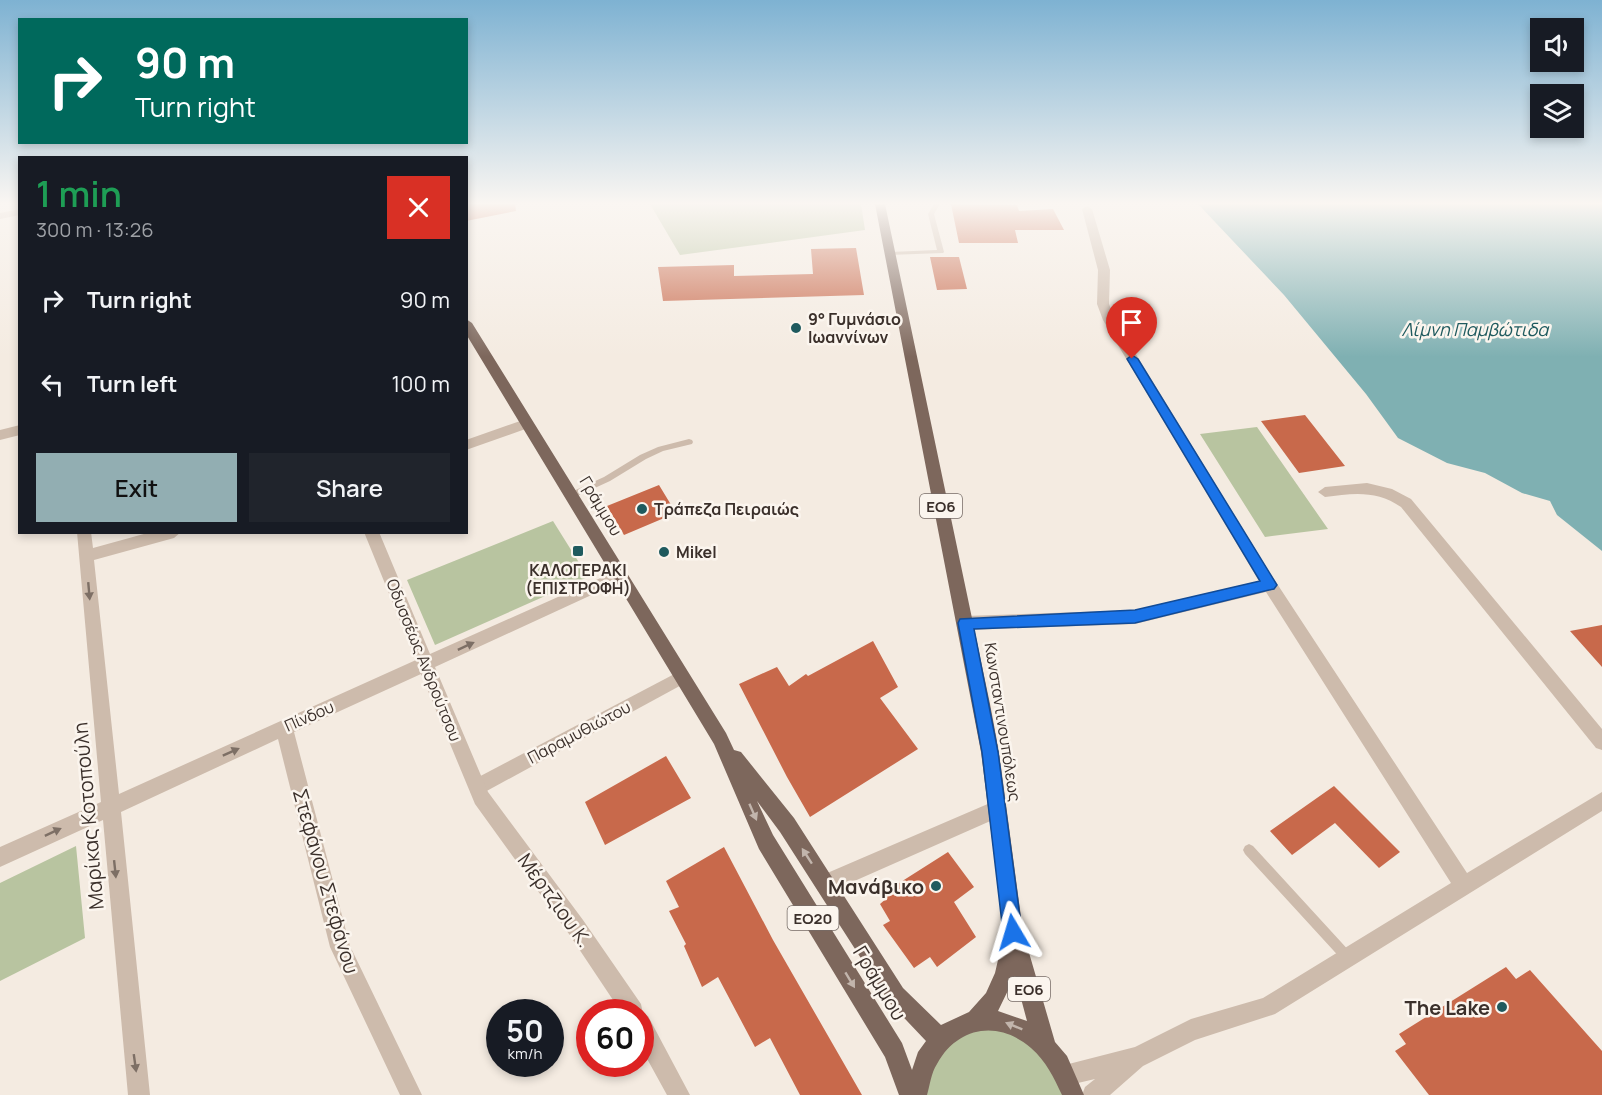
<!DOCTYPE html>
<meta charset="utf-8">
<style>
:root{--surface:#171b24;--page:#20242c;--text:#f1f3f6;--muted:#9ea1a6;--accent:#92aeb2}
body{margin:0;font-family:Manrope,sans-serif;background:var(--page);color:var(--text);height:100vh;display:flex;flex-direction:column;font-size:22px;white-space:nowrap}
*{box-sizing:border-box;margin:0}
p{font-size:20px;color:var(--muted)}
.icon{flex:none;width:33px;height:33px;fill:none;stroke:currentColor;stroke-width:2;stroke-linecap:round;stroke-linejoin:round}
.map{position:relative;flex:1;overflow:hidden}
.panel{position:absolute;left:18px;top:156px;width:450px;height:378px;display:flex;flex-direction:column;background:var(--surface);border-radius:0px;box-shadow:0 3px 9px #0003}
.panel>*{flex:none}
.guide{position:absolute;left:18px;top:18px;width:450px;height:126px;border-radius:0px;box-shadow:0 3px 9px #0003;background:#00695c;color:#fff;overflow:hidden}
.tools{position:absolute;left:1530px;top:18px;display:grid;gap:12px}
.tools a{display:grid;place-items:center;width:54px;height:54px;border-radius:0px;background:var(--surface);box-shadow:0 3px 9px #0003;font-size:30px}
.speed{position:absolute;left:486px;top:999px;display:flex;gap:12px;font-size:30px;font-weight:700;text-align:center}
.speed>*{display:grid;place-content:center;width:78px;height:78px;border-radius:50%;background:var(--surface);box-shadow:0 3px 9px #0003;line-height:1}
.speed small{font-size:15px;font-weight:400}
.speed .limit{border:9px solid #d22;background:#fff;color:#111}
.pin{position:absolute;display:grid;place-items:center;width:51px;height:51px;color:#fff;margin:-62px -26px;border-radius:50% 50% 50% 0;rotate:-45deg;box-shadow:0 0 6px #0007}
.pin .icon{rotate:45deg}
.me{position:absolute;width:66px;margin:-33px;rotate:353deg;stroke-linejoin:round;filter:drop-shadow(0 0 4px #0008)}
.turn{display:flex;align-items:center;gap:21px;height:126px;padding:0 18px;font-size:27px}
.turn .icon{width:78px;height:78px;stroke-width:2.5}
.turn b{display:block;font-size:42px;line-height:51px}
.round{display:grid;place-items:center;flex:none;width:63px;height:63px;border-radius:0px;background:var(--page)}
.overview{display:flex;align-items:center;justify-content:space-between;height:102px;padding:0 18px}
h1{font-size:36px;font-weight:600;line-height:45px;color:#1e9e55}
.cta{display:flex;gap:12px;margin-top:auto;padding:12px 18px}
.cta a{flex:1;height:69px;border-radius:0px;background:var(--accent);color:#111;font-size:24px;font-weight:600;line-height:69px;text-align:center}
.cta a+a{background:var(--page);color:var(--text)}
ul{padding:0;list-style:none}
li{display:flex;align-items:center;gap:18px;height:84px;padding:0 18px}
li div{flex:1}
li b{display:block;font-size:22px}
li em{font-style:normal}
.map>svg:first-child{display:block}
.green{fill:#b8c4a0}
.water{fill:#7fb0b2}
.building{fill:#c8694b}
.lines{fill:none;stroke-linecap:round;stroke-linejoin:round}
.service{fill:#cdbbac;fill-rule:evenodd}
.pedestrian{fill:#cdbbac;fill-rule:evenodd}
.minor{fill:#cdbbac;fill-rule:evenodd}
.tertiary{fill:#cdbbac;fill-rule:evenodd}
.primary{fill:#7d675c;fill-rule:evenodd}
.oneway{fill:#7d6f65}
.oneway2{fill:#c2b5ac}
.route{fill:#1a73e8;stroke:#114b97;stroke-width:1.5}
.poi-dot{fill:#1f5a5e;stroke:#fbf5ee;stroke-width:2}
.labels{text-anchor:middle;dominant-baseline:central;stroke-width:5;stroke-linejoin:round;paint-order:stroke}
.shield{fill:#fbf5ee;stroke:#756b66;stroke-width:1.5}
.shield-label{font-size:15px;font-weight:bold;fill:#3b302b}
.poi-label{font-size:16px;font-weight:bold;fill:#3b302b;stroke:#fbf5ee;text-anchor:start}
.street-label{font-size:16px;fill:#3b302b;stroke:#fbf5ee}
.water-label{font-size:18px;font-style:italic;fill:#1f5a5e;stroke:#fbf5ee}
.near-street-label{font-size:20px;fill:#3b302b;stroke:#fbf5ee}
.near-poi-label{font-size:20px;font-weight:bold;fill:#3b302b;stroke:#fbf5ee;text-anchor:end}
</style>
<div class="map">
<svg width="1602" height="1095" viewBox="0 0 1602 1095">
<rect width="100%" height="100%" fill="#f4ebe1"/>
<path class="green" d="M650 204H861L865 230 680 255Z
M1257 427 1328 529 1265 537 1200 434Z
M553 521 588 577 435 645 407 580Z
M76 846 85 938 0 981V883Z
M985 1023 1034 1040 1070 1095H919L942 1041Z"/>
<path class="water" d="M1198 204H1602V551L1557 515 1550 501 1522 493 1485 473 1447 463 1398 438 1366 394 1284 295Z"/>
<path class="building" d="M466 204H515L516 211 466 221Z
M951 204 1017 205 1019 211 1053 209 1064 230H1015L1018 243H959Z
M856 248 864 295 663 301 658 267 734 265V276L813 274 811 249Z
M930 257H959L967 289 937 290Z
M1305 415 1345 466 1299 473 1261 421Z
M659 485 676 513 624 535 607 506Z
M1602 625V667L1570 631Z
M873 641 898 687 880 698 918 749 810 817 787 777 739 684 777 667 789 686 806 674 808 676Z
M666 756 691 798 605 845 585 802Z
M1334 786 1400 852 1379 868 1335 823 1292 855 1270 831Z
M724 847 773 940 862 1095H800L770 1038 755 1047 718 977 702 987 684 946 686 944 669 911 679 907 666 881Z
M948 852 974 887 954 902 976 937 937 967 930 957 914 968 883 925 890 921 880 904 887 898 885 892Z
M1506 967 1516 979 1530 970 1602 1051V1095H1429L1395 1051 1406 1044 1399 1034Z"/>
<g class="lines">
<path class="service" d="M934 204H940L934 214 944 252 943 253 888 255 887 254 890 252 937 250 928 214Z
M689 439 692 440 693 442 692 444 663 451 646 459 610 481 573 498H567L566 496 567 494 604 477 640 455 658 447Z
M1249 844 1253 846 1352 954 1354 958 1352 962 1348 964 1344 962 1245 854 1243 850 1245 846Z"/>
<path class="pedestrian" d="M682 670 687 672 690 677 687 682 483 793 477 795 471 793 469 787 471 781Z"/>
<path class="minor" d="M1087 206 1092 209 1110 270 1109 304 1115 320 1268 570 1467 873 1602 792V811L1275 1014 1195 1040 1143 1066 1110 1095H1082L1085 1087 1095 1079 1065 1086 1057 1083 1054 1075 1057 1067 1135 1047 1191 1019 1263 998 1451 883 1266 592 1135 624 965 630 959 628 957 623 959 618 965 616 1135 610 1259 581 1103 320 1097 304 1098 270 1082 209Z
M20 209V215L0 219V213Z
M526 419 533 424 531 427 466 450V440Z
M1367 483 1392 489 1411 499 1602 729V750L1596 748 1401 507C1377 490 1353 493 1325 497L1318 492 1325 487Z
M77 532H91L93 548 151 532H181L174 538 94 560 119 794 416 660 364 532H379L430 654 614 572 619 570 624 572 627 576 624 580 435 667 488 792 583 920 641 1004 643 1014 648 1016 690 1095H667L640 1046V1012H621L569 934 475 804 421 674 294 732 350 946 422 1095H400L330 947 278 739 121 812 150 1095H128L103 820 0 867V847L101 802Z
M997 800 1004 803 1006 809 1004 815 825 894 818 891 815 884 818 877Z"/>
<path class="tertiary" d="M20 425V435L0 440V430Z"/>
<path class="primary" d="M875 204H885L990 704 999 752 1023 932 1055 1042 1067 1056 1084 1095H1062C1054 1078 1046 1061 1031 1048 999 1020 958 1026 937 1064 931 1073 930 1085 927 1095H899L885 1057 759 849 714 744 466 334V319L472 323 726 733 734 750 741 752 794 818 903 988 941 1025 969 1012 986 993 995 973 1004 934 981 752ZM757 801 780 832 889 1002 926 1041 918 1052 912 1070 902 1043 773 835ZM1015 976 1027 1021 998 1011Z"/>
</g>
<defs><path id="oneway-solid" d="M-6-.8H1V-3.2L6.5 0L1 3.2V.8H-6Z" transform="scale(1.5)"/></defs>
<g class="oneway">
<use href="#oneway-solid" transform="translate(89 591) rotate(85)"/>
<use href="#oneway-solid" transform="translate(466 646) rotate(-25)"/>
<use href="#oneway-solid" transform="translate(231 752) rotate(-24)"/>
<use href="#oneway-solid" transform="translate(53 832) rotate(-25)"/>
<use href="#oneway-solid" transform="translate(115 869) rotate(84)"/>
<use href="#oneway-solid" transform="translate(135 1063) rotate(82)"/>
</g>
<g class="oneway2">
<use href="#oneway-solid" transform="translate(753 812) rotate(66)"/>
<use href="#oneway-solid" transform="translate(807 856) rotate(-123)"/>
<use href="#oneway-solid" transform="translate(850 980) rotate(59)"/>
<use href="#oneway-solid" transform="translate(1014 1026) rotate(-158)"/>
</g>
<linearGradient id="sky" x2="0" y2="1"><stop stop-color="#7eb2d2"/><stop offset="0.57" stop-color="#faf6f2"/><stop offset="1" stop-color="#faf6f2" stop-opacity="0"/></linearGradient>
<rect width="1602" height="357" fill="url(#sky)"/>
<path class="route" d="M1132 355 1138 359 1277 585 1274 589 1269 590 1135 623 974 629 998 752 1022 932 1019 938 1013 941 1006 938 1003 932 982 752 958 623 960 619 1135 610 1260 581 1127 359Z"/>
<g class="poi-dot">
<circle cx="796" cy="328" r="6"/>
<circle cx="642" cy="509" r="6"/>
<rect x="572" y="545" width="12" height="12" rx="3"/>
<circle cx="664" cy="552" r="6"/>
<circle cx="936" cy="886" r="6"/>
<circle cx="1502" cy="1007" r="6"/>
</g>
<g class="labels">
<g class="shield">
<rect x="920" y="494" width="42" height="24" rx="4.5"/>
<rect x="787.5" y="906" width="51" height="24" rx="4.5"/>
<rect x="1008" y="977" width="42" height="24" rx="4.5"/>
</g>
<g class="shield-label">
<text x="941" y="506">ΕΟ6</text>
<text x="813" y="918">ΕΟ20</text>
<text x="1029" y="989">ΕΟ6</text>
</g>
<g class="poi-label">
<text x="808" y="319">9° Γυμνάσιο<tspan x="808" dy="18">Ιωαννίνων</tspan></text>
<text x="654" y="509">Τράπεζα Πειραιώς</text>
<text x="676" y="552">Mikel</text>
<text x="578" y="570" text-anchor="middle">ΚΑΛΟΓΕΡΑΚΙ<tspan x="578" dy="18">(ΕΠΙΣΤΡΟΦΗ)</tspan></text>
</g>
<g class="street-label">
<text transform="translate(601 506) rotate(59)">Γράμμου</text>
<text transform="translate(424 660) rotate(68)">Οδυσσέως Ανδρούτσου</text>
<text transform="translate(309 716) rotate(-24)">Πίνδου</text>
<text transform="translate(1003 722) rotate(81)">Κωνσταντινουπόλεως</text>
<text transform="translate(579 732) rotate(-28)">Παραμυθιώτου</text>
</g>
<g class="water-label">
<text x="1475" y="329">Λίμνη Παμβώτιδα</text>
</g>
<g class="near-street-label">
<text transform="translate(88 816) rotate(-95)">Μαρίκας Κοτοπούλη</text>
<text transform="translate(326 881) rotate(74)">Στεφάνου Στεφάνου</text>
<text transform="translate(555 900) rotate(54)">Μέρτζιου Κ.</text>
<text transform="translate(880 983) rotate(59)">Γράμμου</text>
</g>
<g class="near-poi-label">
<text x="924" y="886">Μανάβικο</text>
<text x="1490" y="1007">The Lake</text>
</g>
</g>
</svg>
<div class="tools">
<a><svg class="icon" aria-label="sound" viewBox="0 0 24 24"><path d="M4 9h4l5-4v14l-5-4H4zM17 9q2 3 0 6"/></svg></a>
<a><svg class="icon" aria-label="layers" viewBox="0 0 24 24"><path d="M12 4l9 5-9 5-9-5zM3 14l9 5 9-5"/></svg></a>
</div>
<div class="speed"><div>50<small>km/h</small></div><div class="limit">60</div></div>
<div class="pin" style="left:1132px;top:359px;background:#d93025"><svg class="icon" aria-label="arrive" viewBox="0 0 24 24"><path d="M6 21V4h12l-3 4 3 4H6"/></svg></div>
<svg class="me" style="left:1013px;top:932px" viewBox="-20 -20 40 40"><path d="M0-17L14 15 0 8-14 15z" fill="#1a73e8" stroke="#fff" stroke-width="4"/></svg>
<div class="guide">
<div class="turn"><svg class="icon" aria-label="right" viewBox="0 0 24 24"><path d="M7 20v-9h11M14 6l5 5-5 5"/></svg><div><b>90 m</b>Turn right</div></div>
</div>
<section class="panel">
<div class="overview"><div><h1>1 min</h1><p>300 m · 13:26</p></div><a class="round" style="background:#d93025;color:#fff"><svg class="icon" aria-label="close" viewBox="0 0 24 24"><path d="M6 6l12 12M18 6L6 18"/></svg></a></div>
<ul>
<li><svg class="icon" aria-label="right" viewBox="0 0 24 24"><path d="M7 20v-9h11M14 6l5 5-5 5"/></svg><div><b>Turn right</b></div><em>90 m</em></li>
<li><svg class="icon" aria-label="left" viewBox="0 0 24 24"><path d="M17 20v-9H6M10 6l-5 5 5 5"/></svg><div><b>Turn left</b></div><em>100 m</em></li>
</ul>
<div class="cta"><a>Exit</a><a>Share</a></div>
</section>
</div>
